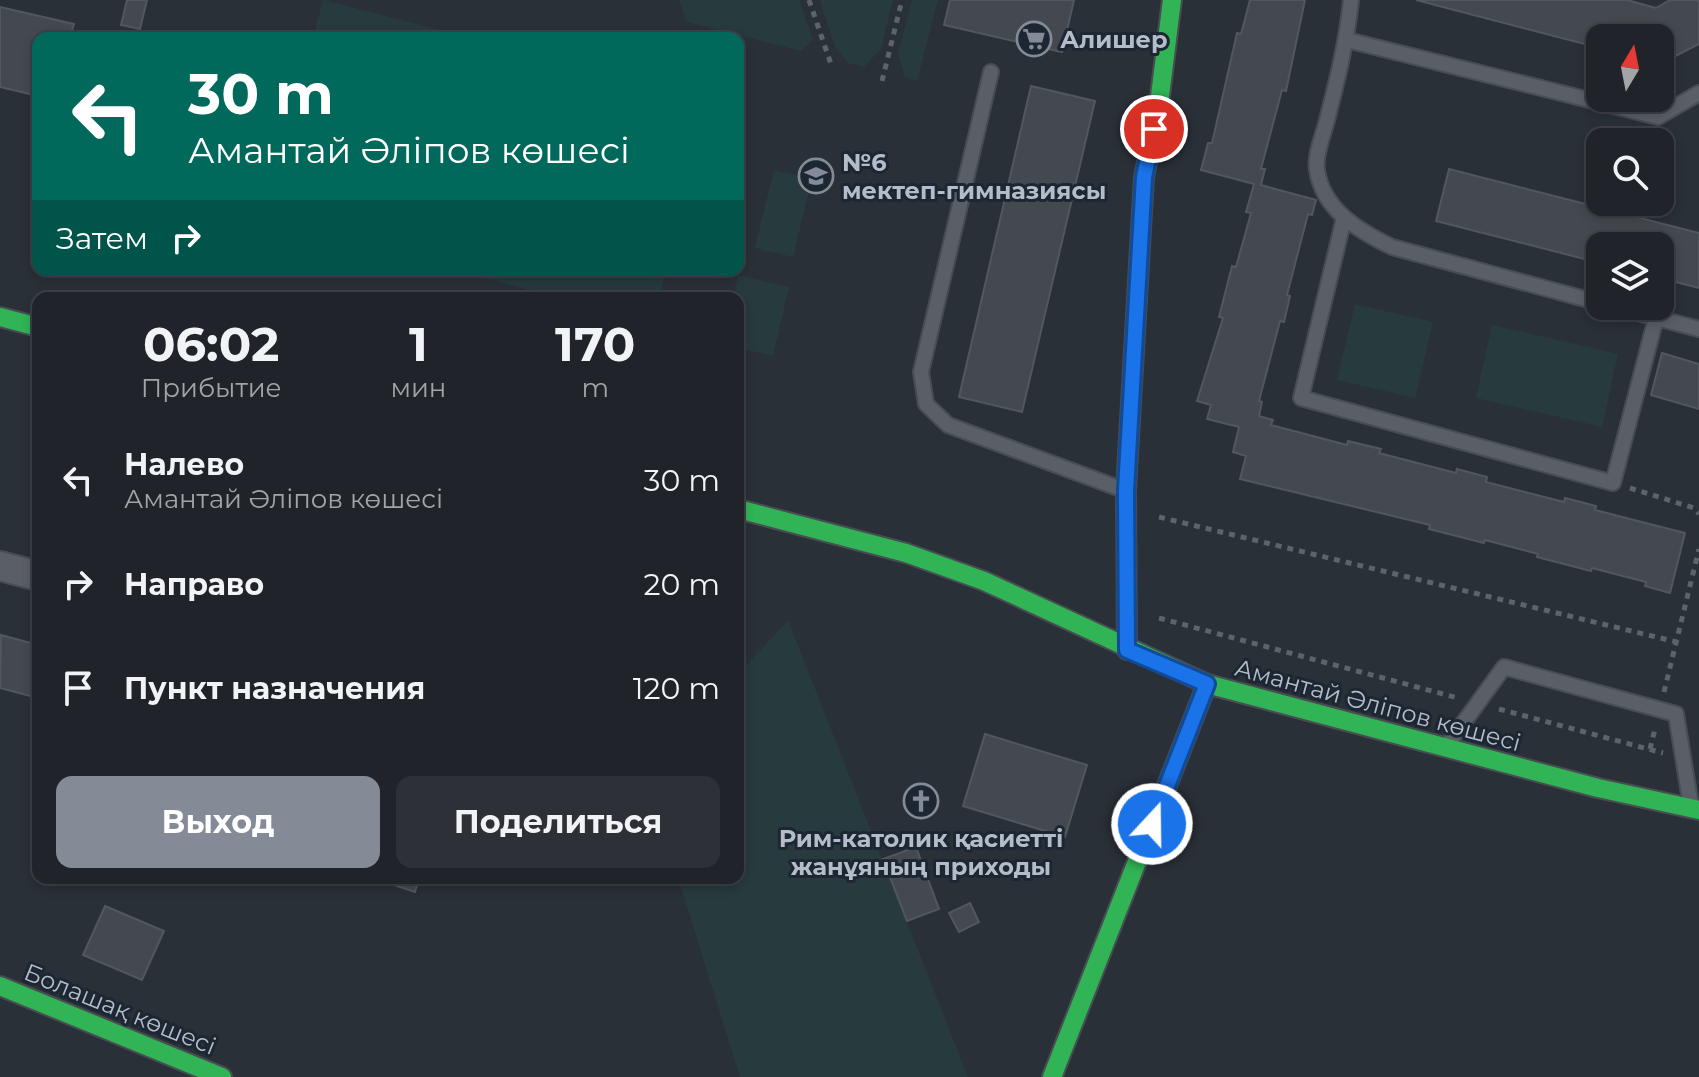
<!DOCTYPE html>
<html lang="ru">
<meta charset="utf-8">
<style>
:root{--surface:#20242a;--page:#2d3036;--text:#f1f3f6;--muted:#a2a4a8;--line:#3d4147;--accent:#848b96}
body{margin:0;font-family:Montserrat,sans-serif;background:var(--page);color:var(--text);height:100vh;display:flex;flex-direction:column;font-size:30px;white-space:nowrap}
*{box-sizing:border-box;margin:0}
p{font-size:26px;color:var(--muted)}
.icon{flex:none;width:44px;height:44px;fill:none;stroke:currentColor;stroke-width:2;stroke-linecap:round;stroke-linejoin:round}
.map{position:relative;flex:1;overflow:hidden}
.panel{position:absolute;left:32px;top:292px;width:712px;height:592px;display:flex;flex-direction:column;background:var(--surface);border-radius:16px;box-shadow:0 4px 12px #0003,0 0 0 2px var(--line)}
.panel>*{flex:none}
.guide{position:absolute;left:32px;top:32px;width:712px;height:244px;border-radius:16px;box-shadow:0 4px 12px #0003,0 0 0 2px var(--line);background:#00695c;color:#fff;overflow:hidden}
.needle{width:52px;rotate:10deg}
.controls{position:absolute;left:1586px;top:24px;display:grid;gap:16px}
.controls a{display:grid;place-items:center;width:88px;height:88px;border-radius:16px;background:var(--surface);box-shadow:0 4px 12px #0003,0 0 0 2px var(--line);font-size:40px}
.pin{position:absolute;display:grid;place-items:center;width:68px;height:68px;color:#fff;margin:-34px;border:4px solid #fff;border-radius:50%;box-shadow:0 2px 8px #0007}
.me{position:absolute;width:88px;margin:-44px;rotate:21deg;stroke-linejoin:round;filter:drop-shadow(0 0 6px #0008)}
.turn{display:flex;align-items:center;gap:28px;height:168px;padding:0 24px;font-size:36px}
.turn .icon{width:104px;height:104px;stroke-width:2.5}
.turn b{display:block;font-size:56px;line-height:68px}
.then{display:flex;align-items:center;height:76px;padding:0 24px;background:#0003;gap:16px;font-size:30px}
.eta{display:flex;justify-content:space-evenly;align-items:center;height:136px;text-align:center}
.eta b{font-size:48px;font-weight:700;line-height:56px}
.action{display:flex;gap:16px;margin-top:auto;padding:16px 24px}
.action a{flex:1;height:92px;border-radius:16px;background:var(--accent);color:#fff;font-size:32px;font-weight:700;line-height:92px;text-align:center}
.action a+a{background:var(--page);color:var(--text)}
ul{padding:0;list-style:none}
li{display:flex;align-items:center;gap:24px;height:104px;padding:0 24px}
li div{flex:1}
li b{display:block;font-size:30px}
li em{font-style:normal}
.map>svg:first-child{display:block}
.green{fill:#273a3e}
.building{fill:#444950;stroke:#52575f;stroke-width:2}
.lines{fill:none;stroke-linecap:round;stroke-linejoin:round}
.lane-casing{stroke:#484c53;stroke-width:18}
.street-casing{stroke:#484c53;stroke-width:32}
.fast-casing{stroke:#484c53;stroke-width:22}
.path{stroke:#5d636a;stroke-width:5;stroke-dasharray:6 6;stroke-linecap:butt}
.lane{stroke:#5a5e66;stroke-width:14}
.street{stroke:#5a5e66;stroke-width:28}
.fast{stroke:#30b455;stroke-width:18}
.route-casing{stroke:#114b97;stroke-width:20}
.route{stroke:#1a73e8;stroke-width:14}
.labels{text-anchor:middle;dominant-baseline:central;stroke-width:6;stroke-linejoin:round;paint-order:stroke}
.poi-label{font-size:24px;font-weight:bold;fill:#b4bcc9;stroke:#1d2633;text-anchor:start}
.street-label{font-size:24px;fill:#b4bcc9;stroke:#1d2633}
</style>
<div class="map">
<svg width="1699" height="1077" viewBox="0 0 1699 1077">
<rect width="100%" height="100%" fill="#2a3038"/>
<path class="green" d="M323 0H324L471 38H313Z
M679 0H799L813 40 801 51 687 22Z
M820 0H893L881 49 864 67 848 63 835 47Z
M912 0H938L917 81 905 77 898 54Z
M774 170 812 179 793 257 755 248Z
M452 270H666L659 298H560Z
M738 275 789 287 773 356 738 348V298H733Z
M1355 304 1433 322 1415 398 1337 380Z
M1492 325 1618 354 1602 427 1476 398Z
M788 620 968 1077H740L678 878H738V675Z"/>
<path class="building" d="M127 0H147L140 29 121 25Z
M950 0H1074L1062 52 944 25Z
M1250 0H1305L1286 91 1282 90 1261 169H1265L1261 185 1316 200 1312 215 1308 214 1287 295 1290 296 1284 322 1280 321 1259 401 1262 402 1259 416 1273 420 1271 425 1347 445 1348 441 1381 449 1379 453 1456 473 1457 469 1487 477 1486 482 1564 502 1565 498 1596 506 1595 510 1685 533 1670 593 1645 586 1646 582 1592 568 1591 571 1537 557 1538 554 1485 540 1484 543 1429 529 1430 525 1240 479 1246 456 1233 452 1239 427 1207 419 1211 405 1197 401 1223 318 1219 317 1232 266 1236 267 1251 213 1246 212 1254 184 1201 170 1208 143H1212L1237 33 1241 34Z
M1416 0H1627L1656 8 1670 0H1699V44L1660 64V38H1600V48Z
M0 7 74 24 70 38H38V96L0 87Z
M1031 86 1095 101 1022 412 959 397Z
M1449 169 1699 233V288L1660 278V246H1600V263L1436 221Z
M1662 353 1699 364V409L1651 395Z
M1 635 38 645 34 697 0 688Z
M985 734 1087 765 1065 837 963 806Z
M916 847 939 909 907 921 883 859Z
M373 878H419L415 892Z
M970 903 979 922 959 932 949 913Z
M105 906 164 931 142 980 83 955Z"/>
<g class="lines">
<g class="lane-casing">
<path id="lane" d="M1351 0C1347 40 1338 77 1328 116 1325 131 1314 155 1317 170 1323 210 1359 231 1392 247L1600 303
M1347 40 1658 117 1699 93
M991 72 921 372 926 404 948 425 1121 489
M1344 218 1301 398 1613 483 1656 318
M1611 306 1699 329
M1448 744 1504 667 1676 714 1691 806"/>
</g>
<g class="street-casing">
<path id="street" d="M0 566 38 576"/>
</g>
<g class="fast-casing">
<path id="fast" d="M0 317 38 327
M738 509 906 553 984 581 1207 684 1598 788 1699 810
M1127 650 1126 490 1144 177 1159 104 1172 0
M0 986 222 1077
M1052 1077 1207 684"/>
</g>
<path class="path" d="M809 0 832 67
M882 81 902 0
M1630 488 1694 508 1699 514
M1159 517 1677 642
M1159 618 1458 698
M1664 692 1699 549
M1499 709 1663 753
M1650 749 1655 729"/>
<use href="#lane" class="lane"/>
<use href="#street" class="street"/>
<use href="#fast" class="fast"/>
</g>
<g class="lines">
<g class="route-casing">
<path id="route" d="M1152 824 1207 684 1127 650 1126 490 1144 177 1154 129"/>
</g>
<use href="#route" class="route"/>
</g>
<defs>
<g id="supermarket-ring" transform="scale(1.8)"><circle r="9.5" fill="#1d2633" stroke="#848b96" stroke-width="1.5"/><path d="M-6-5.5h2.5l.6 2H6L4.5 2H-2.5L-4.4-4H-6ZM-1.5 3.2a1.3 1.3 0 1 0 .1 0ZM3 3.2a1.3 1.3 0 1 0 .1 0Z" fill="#848b96"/></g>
<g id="school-ring" transform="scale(1.8)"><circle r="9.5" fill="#1d2633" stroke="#848b96" stroke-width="1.5"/><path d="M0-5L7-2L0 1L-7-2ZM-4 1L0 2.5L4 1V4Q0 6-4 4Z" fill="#848b96"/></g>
<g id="church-ring" transform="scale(1.8)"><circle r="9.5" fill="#1d2633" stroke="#848b96" stroke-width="1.5"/><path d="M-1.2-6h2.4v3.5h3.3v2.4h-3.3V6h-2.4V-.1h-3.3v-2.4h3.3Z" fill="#848b96"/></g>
</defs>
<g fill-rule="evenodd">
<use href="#supermarket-ring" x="1034" y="39"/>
<use href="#school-ring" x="816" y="176"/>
<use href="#church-ring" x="921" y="801"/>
</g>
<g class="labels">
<g class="poi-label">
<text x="1060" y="39">Алишер</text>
<text x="842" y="162">№6<tspan x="842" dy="28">мектеп-гимназиясы</tspan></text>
<text x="921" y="838" text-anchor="middle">Рим-католик қасиетті<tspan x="921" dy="28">жанұяның приходы</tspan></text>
</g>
<g class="street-label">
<text transform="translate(1378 705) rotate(15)">Амантай Әліпов көшесі</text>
<text transform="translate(120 1009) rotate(22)">Болашақ көшесі</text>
</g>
</g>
</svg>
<div class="controls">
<a><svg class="needle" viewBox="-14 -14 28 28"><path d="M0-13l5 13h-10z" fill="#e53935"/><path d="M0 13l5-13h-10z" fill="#a2a4a8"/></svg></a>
<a><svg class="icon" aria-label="search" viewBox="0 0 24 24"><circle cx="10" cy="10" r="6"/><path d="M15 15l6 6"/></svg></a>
<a><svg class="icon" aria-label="layers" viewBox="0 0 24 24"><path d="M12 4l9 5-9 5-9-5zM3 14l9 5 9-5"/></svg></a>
</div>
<div class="pin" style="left:1154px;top:129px;background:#d93025"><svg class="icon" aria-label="arrive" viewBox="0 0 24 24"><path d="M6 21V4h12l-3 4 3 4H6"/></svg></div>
<svg class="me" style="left:1152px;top:824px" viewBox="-20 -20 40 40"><circle r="17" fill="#1a73e8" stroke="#fff" stroke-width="3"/><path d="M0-11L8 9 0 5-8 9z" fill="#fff"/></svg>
<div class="guide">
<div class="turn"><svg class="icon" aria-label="left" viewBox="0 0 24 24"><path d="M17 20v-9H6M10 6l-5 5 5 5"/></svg><div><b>30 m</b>Амантай Әліпов көшесі</div></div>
<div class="then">Затем<svg class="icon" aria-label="right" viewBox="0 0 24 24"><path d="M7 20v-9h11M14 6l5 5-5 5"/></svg></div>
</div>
<section class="panel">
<div class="eta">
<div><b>06:02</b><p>Прибытие</p></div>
<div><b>1</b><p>мин</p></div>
<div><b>170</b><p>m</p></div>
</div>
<ul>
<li><svg class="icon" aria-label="left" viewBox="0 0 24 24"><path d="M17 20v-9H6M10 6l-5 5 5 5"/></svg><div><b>Налево</b><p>Амантай Әліпов көшесі</p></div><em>30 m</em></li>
<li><svg class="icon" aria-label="right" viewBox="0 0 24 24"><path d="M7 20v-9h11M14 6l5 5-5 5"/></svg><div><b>Направо</b></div><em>20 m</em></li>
<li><svg class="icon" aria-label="arrive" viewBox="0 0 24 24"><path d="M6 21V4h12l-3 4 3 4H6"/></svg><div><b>Пункт назначения</b></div><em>120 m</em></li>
</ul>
<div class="action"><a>Выход</a><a>Поделиться</a></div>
</section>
</div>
